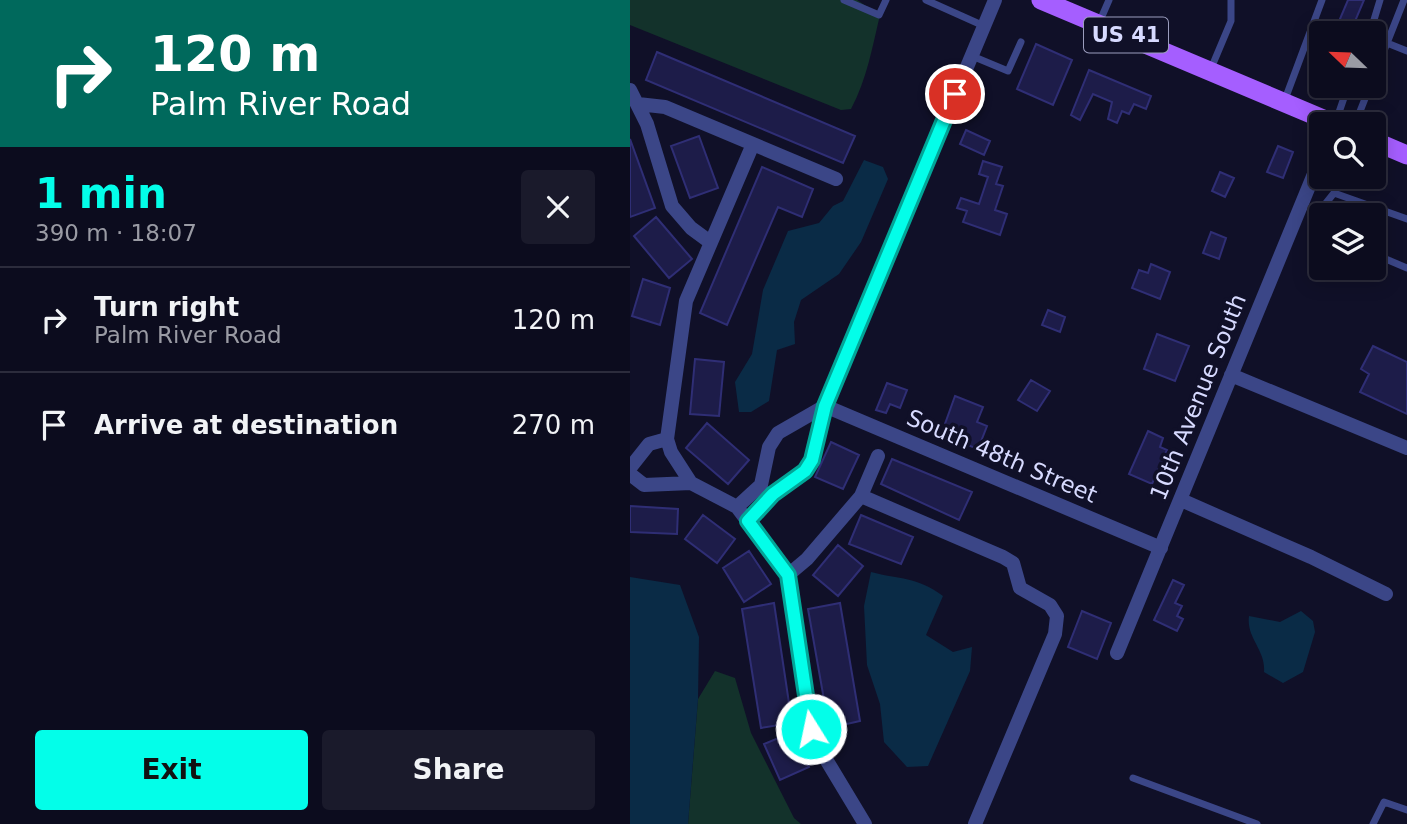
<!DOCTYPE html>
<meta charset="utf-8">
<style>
:root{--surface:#0c0c1e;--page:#1a1a2b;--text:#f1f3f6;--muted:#9a9ba4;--line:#2c2c3c;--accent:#03fee9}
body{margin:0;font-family:"DejaVu Sans",sans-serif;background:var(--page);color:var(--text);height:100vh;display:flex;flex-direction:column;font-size:26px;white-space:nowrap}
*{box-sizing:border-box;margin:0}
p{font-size:23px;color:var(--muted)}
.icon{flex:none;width:38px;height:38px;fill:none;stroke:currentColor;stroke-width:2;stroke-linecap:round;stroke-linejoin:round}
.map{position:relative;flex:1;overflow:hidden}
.sheet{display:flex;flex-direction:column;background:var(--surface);width:630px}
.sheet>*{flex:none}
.top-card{background:#00695c;color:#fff;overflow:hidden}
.needle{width:46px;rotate:293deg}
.controls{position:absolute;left:679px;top:21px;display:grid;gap:14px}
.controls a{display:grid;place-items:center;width:77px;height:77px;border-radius:7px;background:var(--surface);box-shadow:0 4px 18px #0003,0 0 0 2px var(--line);font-size:35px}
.pin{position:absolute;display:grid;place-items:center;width:60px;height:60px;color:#fff;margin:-30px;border:4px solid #fff;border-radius:50%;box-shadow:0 2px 7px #0007}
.me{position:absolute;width:77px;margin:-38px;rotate:350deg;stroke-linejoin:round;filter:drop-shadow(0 0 5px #0008)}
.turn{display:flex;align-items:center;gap:24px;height:147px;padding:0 35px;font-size:32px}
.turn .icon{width:91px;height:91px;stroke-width:2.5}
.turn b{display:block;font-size:49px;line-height:60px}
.round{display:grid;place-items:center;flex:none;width:74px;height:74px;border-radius:7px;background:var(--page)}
.overview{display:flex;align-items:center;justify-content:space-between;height:119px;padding:0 35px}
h1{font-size:42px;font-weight:700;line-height:52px;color:var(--accent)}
.cta{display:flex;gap:14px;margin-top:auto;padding:14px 35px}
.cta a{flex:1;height:80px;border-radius:7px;background:var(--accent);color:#111;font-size:28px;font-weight:700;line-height:80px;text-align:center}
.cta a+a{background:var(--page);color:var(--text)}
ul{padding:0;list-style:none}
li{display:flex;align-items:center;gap:21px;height:105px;padding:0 35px;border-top:2px solid var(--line)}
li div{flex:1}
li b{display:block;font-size:26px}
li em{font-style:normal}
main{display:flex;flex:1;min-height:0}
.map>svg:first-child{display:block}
.green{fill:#13322b}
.water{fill:#0a2b46}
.building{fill:#1d1c49;stroke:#2f2e75;stroke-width:2}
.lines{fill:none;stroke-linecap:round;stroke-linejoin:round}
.service{stroke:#3b4687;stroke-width:7}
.minor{stroke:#3b4687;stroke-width:14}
.primary{stroke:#a55eff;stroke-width:19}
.route-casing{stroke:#02a597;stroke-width:18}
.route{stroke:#03fee9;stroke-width:12}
.labels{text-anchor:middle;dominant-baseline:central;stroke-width:7;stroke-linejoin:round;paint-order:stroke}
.shield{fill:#101028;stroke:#9b9dbe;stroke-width:2}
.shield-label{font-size:21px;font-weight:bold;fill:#d7daff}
.street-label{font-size:23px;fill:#d7daff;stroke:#101028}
</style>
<main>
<section class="sheet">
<div class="top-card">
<div class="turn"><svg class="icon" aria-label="right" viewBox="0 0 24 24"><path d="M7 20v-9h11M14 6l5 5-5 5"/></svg><div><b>120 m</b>Palm River Road</div></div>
</div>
<div class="overview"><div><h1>1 min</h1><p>390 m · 18:07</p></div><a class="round"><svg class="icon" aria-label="close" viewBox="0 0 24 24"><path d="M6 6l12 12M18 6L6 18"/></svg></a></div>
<ul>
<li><svg class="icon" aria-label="right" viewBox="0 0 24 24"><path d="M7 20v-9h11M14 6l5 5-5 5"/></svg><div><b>Turn right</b><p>Palm River Road</p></div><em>120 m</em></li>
<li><svg class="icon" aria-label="arrive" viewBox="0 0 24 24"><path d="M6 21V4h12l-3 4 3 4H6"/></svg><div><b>Arrive at destination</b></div><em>270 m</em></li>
</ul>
<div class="cta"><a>Exit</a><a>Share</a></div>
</section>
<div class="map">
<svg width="777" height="824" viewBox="0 0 777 824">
<rect width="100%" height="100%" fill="#101028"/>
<path class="green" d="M0 0H227L250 15C242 48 237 79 221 109L211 110 0 25Z
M85 671 105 678 121 733 164 818 171 824H58L68 699Z"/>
<path class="water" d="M234 160 253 167 258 179 231 242 209 274 171 300 164 322 165 344 147 350 139 401 121 412H109L105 382 122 354 133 290 158 231 189 223 203 206 213 201Z
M241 572C270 580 286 576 313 596L296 635 323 652 342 647 340 671 298 766 277 767 254 742 250 704 237 665 234 606Z
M0 577 50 585 69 637 68 699 58 824H0Z
M671 611 683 621 685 632 673 672 653 683 634 672C636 650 616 638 619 616L650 622Z"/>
<path class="building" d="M718 0H734L720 33H704Z
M406 44 442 60 423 105 387 89Z
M27 52 225 136 213 163 16 80Z
M459 70 521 96 516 109 504 104 499 114 492 111 487 123 478 119 482 102 463 94 450 120 441 115Z
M336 130 360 141 354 155 330 144Z
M69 136 88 188 60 198 41 146Z
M0 139 25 208 0 217Z
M648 146 663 152 653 178 637 172Z
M353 161 372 167 366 184 373 186 365 210 377 214 370 235 333 222 337 211 327 208 331 198 349 204 358 177 349 174Z
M132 167 183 189 172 217 148 207 97 325 70 313Z
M590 172 604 178 595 197 582 191Z
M26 217 62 259 39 278 4 236Z
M581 232 596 238 589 259 573 253Z
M521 264 540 272 530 299 502 288 509 270 518 273Z
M13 279 40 288 30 325 2 316Z
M418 310 435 317 430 332 412 325Z
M527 334 559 346 545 381 514 369Z
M743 346 777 362V414L730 392 739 374 731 369Z
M65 359 94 362 89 416 60 414Z
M401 380 420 391 407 411 388 400Z
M257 383 277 390 270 408 260 404 256 413 246 410Z
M325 396 353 407 347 422 357 426 348 449 311 435Z
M77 423 119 460 98 484 56 448Z
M518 431 533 438 530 447 537 450 522 484 499 474Z
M201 442 229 455 213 489 185 477Z
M262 459 342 492 329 520 251 484Z
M0 506 48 509 47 534 0 532Z
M73 515 105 539 87 563 55 539Z
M231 515 283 537 271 564 219 544Z
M208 545 233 566 208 596 183 575Z
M119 551 141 584 114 602 93 568Z
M543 580 554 585 545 603 552 606 547 616 553 619 547 631 524 620Z
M144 603 162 723 131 728 112 609Z
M210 603 230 721 199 728 178 609Z
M452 611 481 623 467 659 438 647Z
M163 732 179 767 150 780 134 744Z"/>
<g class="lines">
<path class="service" d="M214 0 249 15 256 0
M296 0 354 26
M469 23 479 0
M740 33 750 0
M757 43 777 51
M342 56 378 71 391 42
M580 71 601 21V0
M744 76 774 0
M654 102 692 0
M705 124 718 86
M725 124 740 86
M691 232 687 226 692 208 704 193 777 219
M744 254 777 268
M503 778 627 824
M743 824 754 802 777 810"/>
<path class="minor" d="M0 90 17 124 42 206 61 228 80 242
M8 104 35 107 206 179
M123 144 56 301 37 439 41 452 61 483 107 507 158 575 181 729 194 756 235 824
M601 375 777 448
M195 406 531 548
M0 468 19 444 37 439
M0 474 14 485 61 483
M231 496 373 557 383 563 390 588 420 605 427 616 425 634 345 824
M551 500 681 557 756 594
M107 507 131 485 139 447 148 433 195 406
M118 521 143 494 175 471 182 460 195 406 365 0
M158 575 177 559 231 496 248 456
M487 653 691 157"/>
<path class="primary" d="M411 0 705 124
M744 141 777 155"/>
</g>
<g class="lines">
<g class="route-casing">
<path id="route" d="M181 729 158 575 118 521 143 494 175 471 182 460 195 406 325 94"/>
</g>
<use href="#route" class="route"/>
</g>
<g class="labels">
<rect class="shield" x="454" y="17.5" width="84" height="35" rx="5"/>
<g class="shield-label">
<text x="496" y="35">US 41</text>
</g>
<g class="street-label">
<text transform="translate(568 397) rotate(-68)">10th Avenue South</text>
<text transform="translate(372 456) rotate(23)">South 48th Street</text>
</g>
</g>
</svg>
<div class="controls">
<a><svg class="needle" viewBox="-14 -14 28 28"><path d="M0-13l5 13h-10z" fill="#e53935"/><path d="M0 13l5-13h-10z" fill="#9a9ba4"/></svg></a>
<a><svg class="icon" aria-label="search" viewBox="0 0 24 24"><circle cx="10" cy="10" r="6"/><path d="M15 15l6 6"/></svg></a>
<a><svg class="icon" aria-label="layers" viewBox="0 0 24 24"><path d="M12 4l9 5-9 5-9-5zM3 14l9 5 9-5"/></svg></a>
</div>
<div class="pin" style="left:325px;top:94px;background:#d93025"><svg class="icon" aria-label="arrive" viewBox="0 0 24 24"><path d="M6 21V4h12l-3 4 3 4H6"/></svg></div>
<svg class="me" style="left:181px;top:729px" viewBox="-20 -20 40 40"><circle r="17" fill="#03fee9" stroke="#fff" stroke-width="3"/><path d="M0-11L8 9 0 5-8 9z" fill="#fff"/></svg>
</div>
</main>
